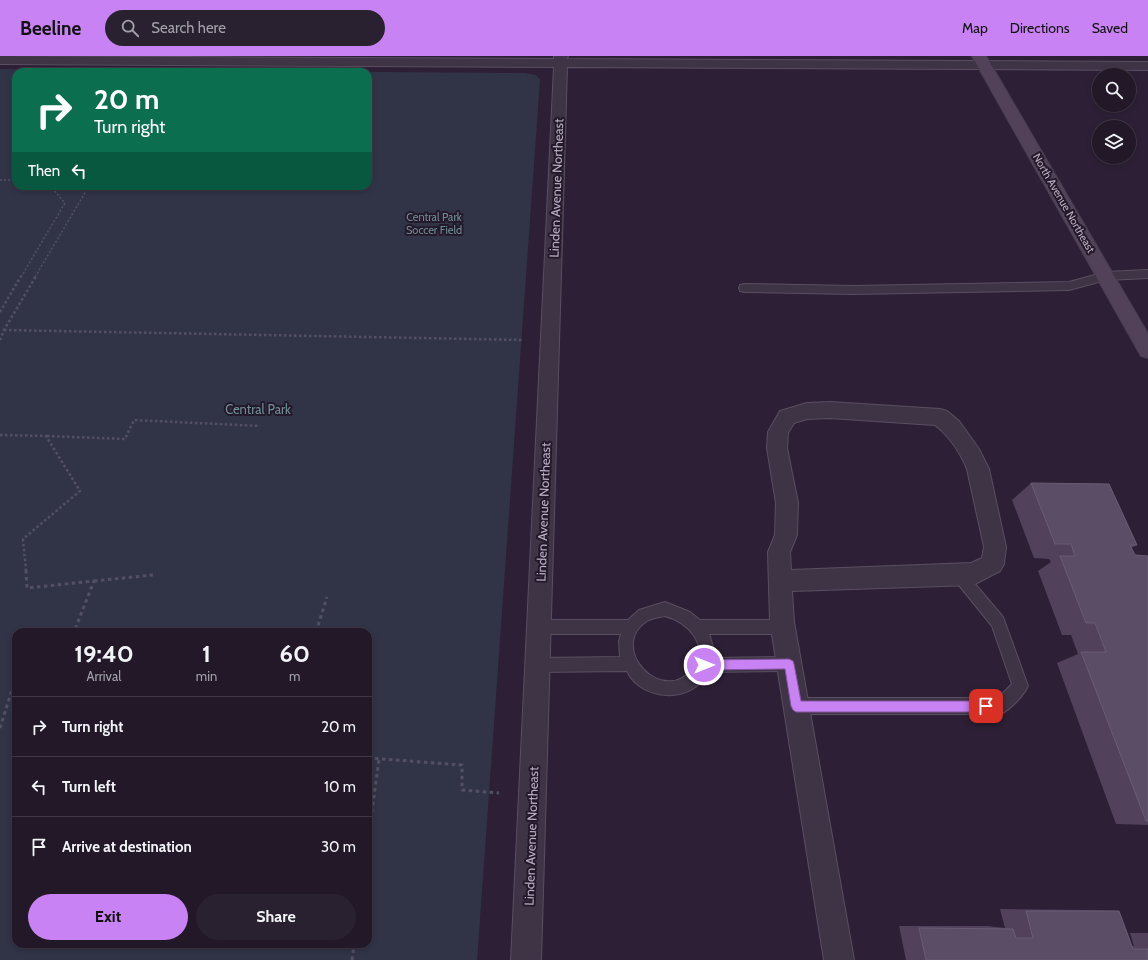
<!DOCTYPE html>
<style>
:root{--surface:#221828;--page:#2a2130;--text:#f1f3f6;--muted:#a2a0a8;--line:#3f3745;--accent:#c982f3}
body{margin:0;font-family:Cabin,sans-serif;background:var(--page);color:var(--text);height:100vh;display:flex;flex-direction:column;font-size:15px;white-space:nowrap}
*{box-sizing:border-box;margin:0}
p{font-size:13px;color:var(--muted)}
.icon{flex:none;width:22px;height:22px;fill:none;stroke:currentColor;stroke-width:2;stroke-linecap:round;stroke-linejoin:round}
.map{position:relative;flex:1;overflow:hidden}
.panel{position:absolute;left:12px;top:572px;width:360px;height:320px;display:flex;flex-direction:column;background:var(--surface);border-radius:12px;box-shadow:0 2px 6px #0003,0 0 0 1px var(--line)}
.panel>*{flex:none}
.hud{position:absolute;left:12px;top:12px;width:360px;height:122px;border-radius:12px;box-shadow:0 2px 6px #0003,0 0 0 1px var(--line);background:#0b6e4f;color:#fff;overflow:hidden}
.tools{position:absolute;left:1092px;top:12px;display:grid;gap:8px}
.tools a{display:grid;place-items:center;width:44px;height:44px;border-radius:50%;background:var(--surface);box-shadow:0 2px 6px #0003,0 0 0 1px var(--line);font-size:20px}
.pin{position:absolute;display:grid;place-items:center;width:34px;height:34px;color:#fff;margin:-17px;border-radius:8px;box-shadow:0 2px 6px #0006}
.me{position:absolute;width:44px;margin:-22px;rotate:90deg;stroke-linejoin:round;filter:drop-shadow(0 0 3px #0008)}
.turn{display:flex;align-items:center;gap:14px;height:84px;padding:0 16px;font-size:18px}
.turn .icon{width:52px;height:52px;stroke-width:2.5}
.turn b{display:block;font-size:28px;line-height:34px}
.then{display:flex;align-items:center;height:38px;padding:0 16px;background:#0003;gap:8px;font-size:15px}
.eta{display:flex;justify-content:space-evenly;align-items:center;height:68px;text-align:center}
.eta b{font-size:24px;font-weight:700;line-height:28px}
.cta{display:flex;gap:8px;margin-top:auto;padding:8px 16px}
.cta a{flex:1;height:46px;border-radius:24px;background:var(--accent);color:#111;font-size:16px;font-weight:700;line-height:46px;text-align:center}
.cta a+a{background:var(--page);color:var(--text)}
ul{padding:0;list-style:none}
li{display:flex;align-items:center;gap:12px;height:60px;padding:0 16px;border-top:1px solid var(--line)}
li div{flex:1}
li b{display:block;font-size:15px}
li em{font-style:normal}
header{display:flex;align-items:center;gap:24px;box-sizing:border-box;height:56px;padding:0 20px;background:var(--accent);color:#111}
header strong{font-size:19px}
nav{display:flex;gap:22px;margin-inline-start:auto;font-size:14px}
.search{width:280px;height:36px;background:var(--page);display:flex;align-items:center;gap:10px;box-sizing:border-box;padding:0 14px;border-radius:22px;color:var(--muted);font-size:15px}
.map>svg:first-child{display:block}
.green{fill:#313447;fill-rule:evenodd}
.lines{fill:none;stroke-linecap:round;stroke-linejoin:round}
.service-casing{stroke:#5a4e61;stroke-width:2}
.minor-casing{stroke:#5a4e61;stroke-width:2}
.secondary-casing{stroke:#483d50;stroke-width:2}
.path-far2{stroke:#545064;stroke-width:1.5;stroke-dasharray:2 2;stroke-linecap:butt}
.path-far1{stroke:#545064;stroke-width:2.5;stroke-dasharray:2.5 2.5;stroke-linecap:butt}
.path{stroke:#545064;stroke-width:3;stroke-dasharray:3.5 3.5;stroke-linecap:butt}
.service{fill:#3f3446;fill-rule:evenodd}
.minor{fill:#3f3446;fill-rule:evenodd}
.secondary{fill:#514259;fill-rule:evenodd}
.wall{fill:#51415b}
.building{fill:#5c4d66;stroke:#6b5c75}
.route{fill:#c982f3;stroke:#83549e}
.labels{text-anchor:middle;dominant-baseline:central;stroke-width:4;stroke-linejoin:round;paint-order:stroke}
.far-street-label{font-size:11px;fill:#bbaec3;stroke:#24192b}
.far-park-label{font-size:11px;fill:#6e8e97;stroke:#24192b}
.street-label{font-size:13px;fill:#bbaec3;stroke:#24192b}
.park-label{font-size:13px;fill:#6e8e97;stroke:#24192b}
</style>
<header>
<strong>Beeline</strong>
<div class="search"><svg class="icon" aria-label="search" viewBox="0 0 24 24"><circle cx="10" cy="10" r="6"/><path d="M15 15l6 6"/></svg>Search here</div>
<nav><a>Map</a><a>Directions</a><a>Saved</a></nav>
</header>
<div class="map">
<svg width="1148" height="904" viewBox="0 0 1148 904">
<rect width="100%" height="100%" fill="#2d2036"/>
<path class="green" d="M0 13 525 17 536 19 540 24 477 904H0ZM16 16H368V130H16ZM16 576H368V888H16Z"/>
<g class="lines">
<g class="service-casing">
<path id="service" d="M1148 214V222L1106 224 1069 234 854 238 744 236 740 235 739 232 740 229 744 228 854 230 1069 226 1106 216Z
M959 513 964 515 1003 561 1028 630C1023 640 1011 653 1001 658H796L791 655 788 650 791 645 796 642H998L1012 628 992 570 954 523 952 519 954 515Z
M665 546 690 556 700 564H783L788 566 790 571 788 576 783 578H709L714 594 713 602 789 601 794 603 796 608 794 613 789 615 707 616C693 649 641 645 627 615L538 616 533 614 531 609 533 604 538 602 620 601 619 585 621 578H539L534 576 532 571 534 566 539 564H628L639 554ZM665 560C687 566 710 588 693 612 664 652 606 592 647 565 652 562 660 561 665 560Z"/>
</g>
<g class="minor-casing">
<path id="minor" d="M0 0 554 3V0H568L567 3 1148 6V14L567 11 541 904H511L554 11 0 8Z
M830 346 940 353 947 355 959 365 979 393 989 413 1006 491 1004 508 1000 515 973 529 792 535 794 566 854 904H824L770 566 768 496 775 479 776 447 767 392 768 376 780 355 807 347ZM830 362 935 369C949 380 960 396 967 413L984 491 982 502 971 507 791 514 790 496 797 479 798 447 787 392 788 377 794 367 807 363Z"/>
</g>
<g class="secondary-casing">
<path id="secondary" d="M972 0H986L1148 278V302L1141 300Z"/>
</g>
<path class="path-far2" d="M0 124H16
M21 221 65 147 50 130
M35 221 89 130"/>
<path class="path-far1" d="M0 256 21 220
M4 274 523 284
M0 284 4 274 36 220
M0 379 46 380 80 435 23 483 26 515
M47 380 125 383 134 364 260 370"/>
<path class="path" d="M26 514 27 532 94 525 74 576
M94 525 153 519
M316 576 327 541
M0 672 16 621
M368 702 462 709V734L499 737
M368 784 379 703
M352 904 354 888"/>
<use href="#service" class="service"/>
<use href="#minor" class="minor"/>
<use href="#secondary" class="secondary"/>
</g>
<path class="wall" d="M1031 427 1137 489 1131 492 1135 499 1148 500V769L1116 768 1057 607 1078 598 1071 579H1062L1038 515 1051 506 1049 503 1034 502 1012 444Z
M1000 853 1089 854 1119 855 1131 890H1134L1130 877H1148V904H906L899 870H988L1005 872Z"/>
<path class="building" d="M1031 427 1109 428 1137 489H1130L1135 499 1148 500V765H1146L1081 596H1106L1095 567H1086L1060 500H1075L1071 488H1055Z
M1026 855H1119L1133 893H1148V904H926L919 872 1013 873 1016 882H1033Z"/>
<path class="route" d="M789 603 793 605 794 608 801 645H986L989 647 991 650 989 654 986 656H796L793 654 791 650 785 613 704 614 700 612 699 609 700 605 704 604Z"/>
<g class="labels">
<g class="far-street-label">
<text transform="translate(1064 147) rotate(60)">North Avenue Northeast</text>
</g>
<g class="far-park-label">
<text x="434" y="161">Central Park<tspan x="434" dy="13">Soccer Field</tspan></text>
</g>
<g class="street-label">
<text transform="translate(556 132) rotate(-88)">Linden Avenue Northeast</text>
<text transform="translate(543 456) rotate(-88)">Linden Avenue Northeast</text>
<text transform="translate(531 780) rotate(-88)">Linden Avenue Northeast</text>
</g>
<g class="park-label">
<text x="258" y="353">Central Park</text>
</g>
</g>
</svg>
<div class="tools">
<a><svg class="icon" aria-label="search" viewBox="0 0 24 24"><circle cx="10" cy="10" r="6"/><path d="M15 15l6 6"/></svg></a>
<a><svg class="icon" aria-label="layers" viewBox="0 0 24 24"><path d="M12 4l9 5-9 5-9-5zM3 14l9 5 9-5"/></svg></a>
</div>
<div class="pin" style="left:986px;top:650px;background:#d93025"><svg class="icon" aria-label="arrive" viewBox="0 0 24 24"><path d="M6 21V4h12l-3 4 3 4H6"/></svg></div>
<svg class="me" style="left:704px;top:609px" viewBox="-20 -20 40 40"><circle r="17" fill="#c982f3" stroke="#fff" stroke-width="3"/><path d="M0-11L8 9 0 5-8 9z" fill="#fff"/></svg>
<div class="hud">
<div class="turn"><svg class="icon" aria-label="right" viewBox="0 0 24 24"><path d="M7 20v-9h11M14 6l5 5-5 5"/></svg><div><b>20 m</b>Turn right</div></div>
<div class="then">Then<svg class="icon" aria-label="left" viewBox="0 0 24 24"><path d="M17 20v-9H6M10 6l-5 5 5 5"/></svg></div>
</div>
<section class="panel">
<div class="eta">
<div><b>19:40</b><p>Arrival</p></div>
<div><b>1</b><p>min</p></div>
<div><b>60</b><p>m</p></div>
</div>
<ul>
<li><svg class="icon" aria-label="right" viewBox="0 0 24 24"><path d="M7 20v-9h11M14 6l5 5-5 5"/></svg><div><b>Turn right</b></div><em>20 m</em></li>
<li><svg class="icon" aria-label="left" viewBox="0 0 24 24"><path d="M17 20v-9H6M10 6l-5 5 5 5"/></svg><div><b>Turn left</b></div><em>10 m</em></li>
<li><svg class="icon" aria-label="arrive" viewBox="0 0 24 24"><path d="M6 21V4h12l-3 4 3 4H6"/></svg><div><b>Arrive at destination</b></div><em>30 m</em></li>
</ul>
<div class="cta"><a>Exit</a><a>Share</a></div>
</section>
</div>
